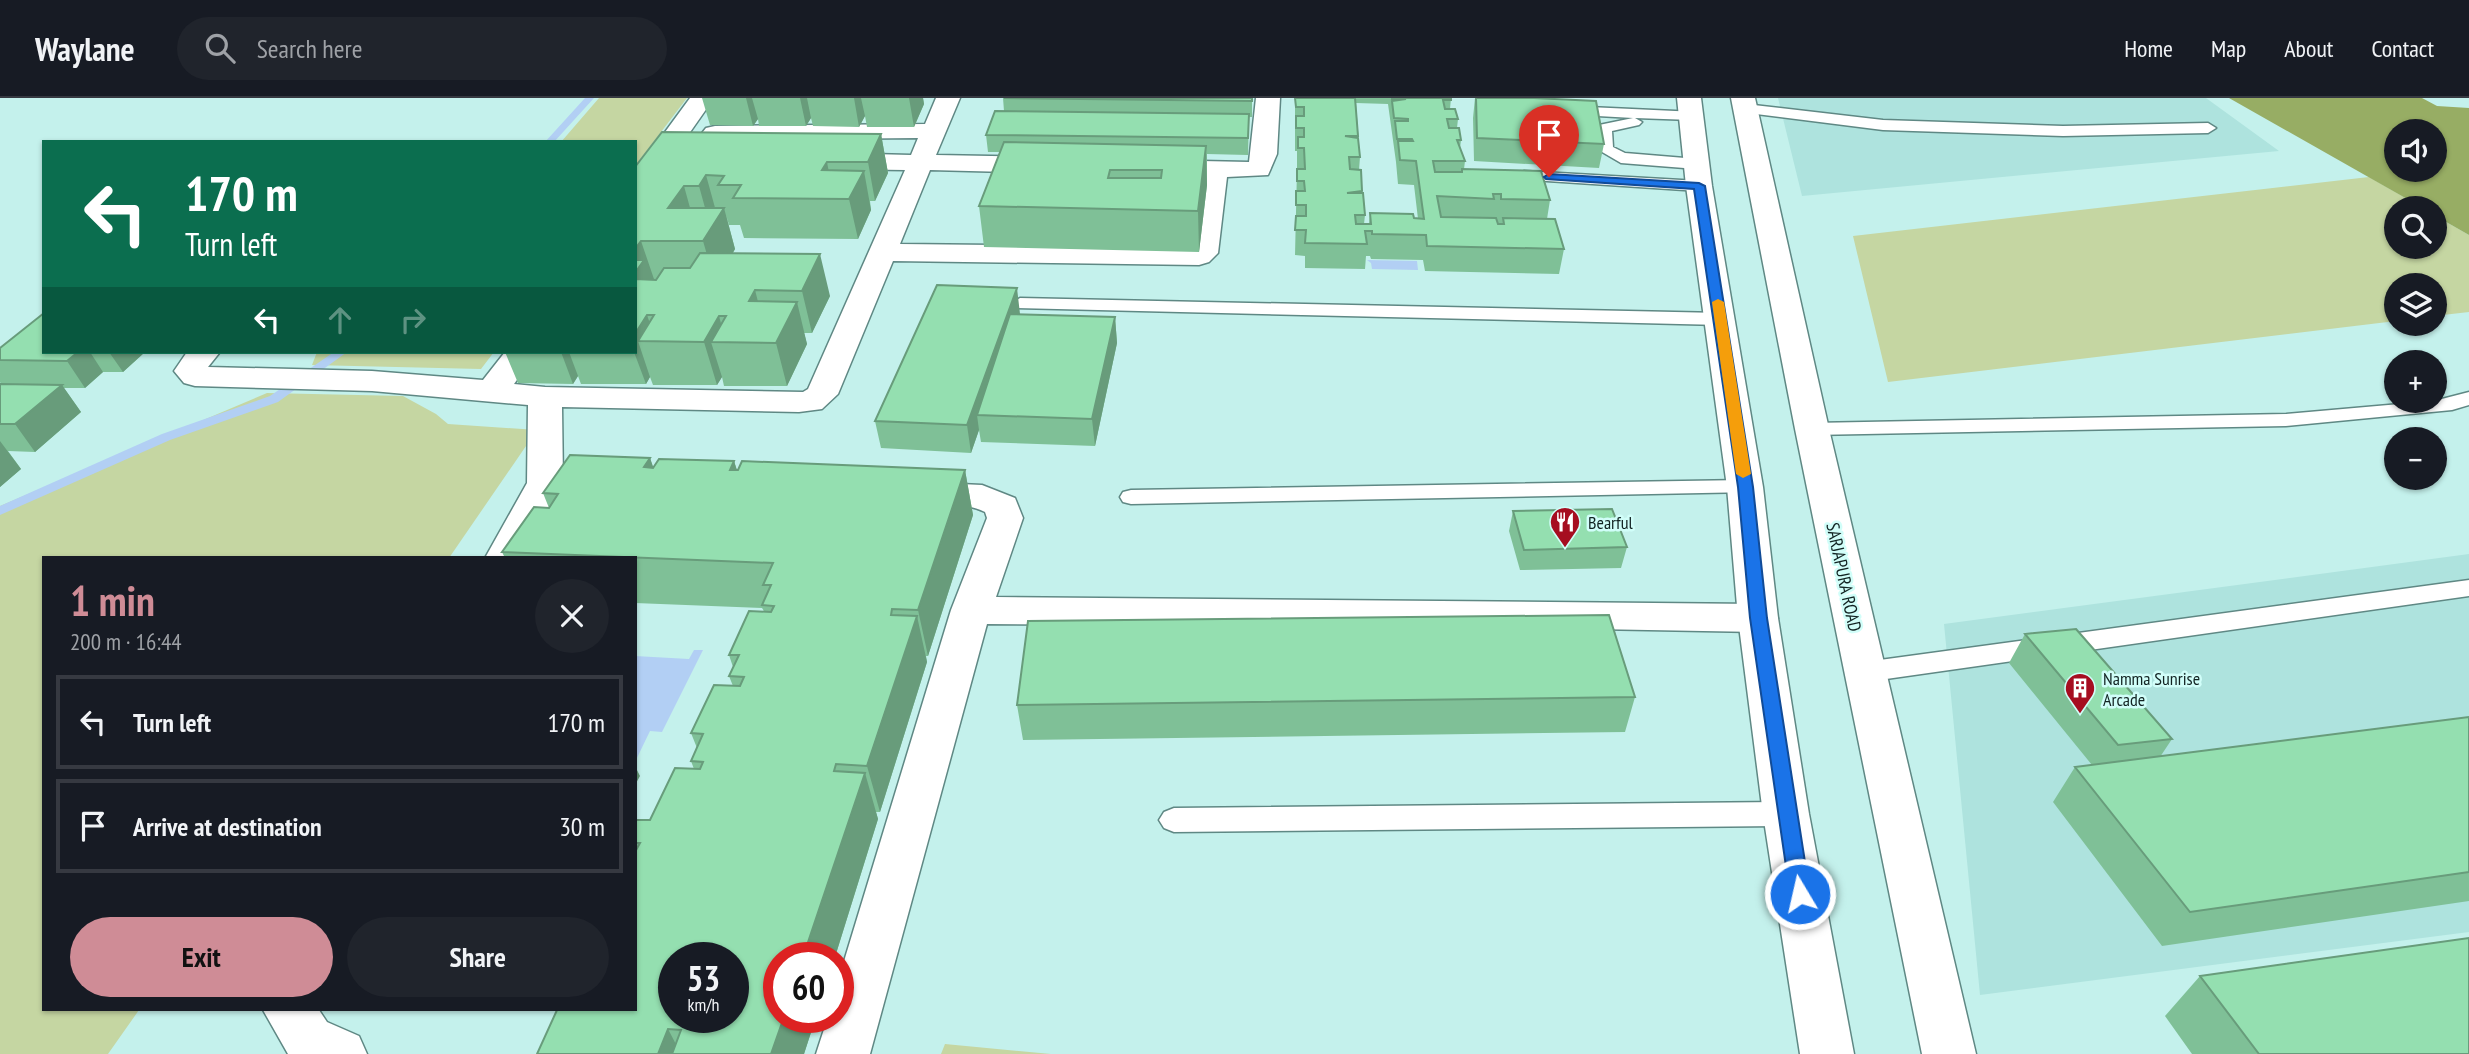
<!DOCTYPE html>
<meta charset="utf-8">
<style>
:root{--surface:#171b24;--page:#20242c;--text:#f1f3f6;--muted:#9ea1a6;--line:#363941;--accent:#cf8c96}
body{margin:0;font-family:"PT Sans Narrow",sans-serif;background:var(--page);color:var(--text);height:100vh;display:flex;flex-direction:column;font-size:26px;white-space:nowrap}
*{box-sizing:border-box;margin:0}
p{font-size:23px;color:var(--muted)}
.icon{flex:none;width:38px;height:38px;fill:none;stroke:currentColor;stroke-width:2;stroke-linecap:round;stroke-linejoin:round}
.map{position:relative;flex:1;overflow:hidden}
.sheet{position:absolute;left:42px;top:458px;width:595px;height:455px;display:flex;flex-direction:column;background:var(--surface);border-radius:0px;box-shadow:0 2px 5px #0004}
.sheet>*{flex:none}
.banner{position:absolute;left:42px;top:42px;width:595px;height:214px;border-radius:0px;box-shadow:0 2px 5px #0004;background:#0b6e4f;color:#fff;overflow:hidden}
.buttons{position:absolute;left:2384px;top:21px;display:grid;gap:14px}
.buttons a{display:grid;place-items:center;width:63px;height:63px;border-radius:50%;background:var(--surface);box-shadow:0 2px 5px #0004;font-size:35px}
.speed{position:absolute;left:658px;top:844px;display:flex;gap:14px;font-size:35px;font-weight:700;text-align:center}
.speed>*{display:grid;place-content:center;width:91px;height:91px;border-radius:50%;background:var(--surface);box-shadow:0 2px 5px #0004;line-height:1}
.speed small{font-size:18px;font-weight:400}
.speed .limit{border:10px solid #d22;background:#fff;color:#111}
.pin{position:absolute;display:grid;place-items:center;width:60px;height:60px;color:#fff;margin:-72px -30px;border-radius:50% 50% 50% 0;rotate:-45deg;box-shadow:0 0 7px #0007}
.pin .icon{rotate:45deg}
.me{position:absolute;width:77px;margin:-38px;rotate:351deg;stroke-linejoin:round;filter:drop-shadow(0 0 5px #0008)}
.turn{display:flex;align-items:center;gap:24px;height:147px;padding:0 28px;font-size:32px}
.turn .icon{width:91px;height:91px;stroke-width:2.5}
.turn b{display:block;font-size:49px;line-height:60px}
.lanes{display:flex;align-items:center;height:66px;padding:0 28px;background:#0003;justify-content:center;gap:35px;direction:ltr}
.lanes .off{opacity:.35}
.round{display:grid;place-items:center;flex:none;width:74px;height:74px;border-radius:37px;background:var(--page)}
.overview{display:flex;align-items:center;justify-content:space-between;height:119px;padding:0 28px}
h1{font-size:42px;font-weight:700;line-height:52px;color:var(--accent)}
.cta{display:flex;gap:14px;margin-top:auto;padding:14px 28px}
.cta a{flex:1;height:80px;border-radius:42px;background:var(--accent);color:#111;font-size:28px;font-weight:700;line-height:80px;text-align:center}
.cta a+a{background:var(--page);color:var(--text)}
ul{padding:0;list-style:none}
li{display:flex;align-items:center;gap:21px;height:94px;margin:0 14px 10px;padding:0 14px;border:4px solid var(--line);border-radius:0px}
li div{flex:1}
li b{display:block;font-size:26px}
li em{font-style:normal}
header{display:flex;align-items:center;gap:42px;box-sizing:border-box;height:98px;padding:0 35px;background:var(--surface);border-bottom:2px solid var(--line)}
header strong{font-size:33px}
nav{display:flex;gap:38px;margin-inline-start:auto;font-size:24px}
.search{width:490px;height:63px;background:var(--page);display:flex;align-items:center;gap:18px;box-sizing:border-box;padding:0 24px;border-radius:38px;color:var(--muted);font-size:26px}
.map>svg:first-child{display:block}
.built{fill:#aee3de}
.green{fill:#c5d6a2}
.forest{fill:#97ad64;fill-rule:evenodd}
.water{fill:#b2cff4}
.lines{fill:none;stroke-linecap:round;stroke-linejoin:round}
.stream{fill:#b2cff4;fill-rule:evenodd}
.service-casing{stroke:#5f8884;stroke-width:3}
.minor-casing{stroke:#5f8884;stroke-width:3}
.primary-casing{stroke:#5f8884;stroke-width:3}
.service{fill:#fff;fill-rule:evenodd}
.minor{fill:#fff;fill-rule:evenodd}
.primary{fill:#fff;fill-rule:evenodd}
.wall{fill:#7fc097;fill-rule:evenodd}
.shaded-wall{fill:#689c7b}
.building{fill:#94dfb0;stroke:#689c7b;stroke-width:2;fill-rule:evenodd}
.route{fill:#1a73e8;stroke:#114b97;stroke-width:2}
.slow{fill:#f59e0b}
.labels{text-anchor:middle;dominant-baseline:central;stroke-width:5;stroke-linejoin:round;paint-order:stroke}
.poi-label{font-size:18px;fill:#122322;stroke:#d1fef9;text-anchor:start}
.street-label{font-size:18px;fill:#122322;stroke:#d1fef9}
</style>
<header>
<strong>Waylane</strong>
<div class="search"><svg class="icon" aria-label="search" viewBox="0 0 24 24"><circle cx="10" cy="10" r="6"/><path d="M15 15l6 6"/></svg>Search here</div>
<nav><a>Home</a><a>Map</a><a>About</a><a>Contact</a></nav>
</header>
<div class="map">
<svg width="2469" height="956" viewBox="0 0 2469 956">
<rect width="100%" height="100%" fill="#c4f1ec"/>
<path class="built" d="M1778 0H2206L2279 53 1802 98Z
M2469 456V834L1980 897 1944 526Z"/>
<path class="green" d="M599 0H687L635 68V44H561Z
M2369 79 2423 110H2396V149H2434V117L2469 137V214L2434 218V187H2396V223L1888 284 1853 138Z
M317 254H494L481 271 312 267Z
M267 295 403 298 436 316 448 326 537 332 449 460H44V912H139L108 956H0V408Z
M945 946 1051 956H941Z"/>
<path class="forest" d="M2229 0H2422L2437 8 2469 10V137L2434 117V110H2423ZM2396 33H2434V72H2396Z"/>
<path class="water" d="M1367 162 1417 163 1418 172 1372 171 1371 165Z
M694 552H703L662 634 650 633 635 664V558L689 561Z"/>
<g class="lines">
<path class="stream" d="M585 0H594L554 44H545Z
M334 254H347L278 304 170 342 0 417V408L162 336 270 298Z"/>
<g class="service-casing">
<path id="service" d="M1745 6 1883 22 2063 28 2208 25 2216 30 2208 35 2063 38 1883 32 1740 14 1737 11 1740 8Z
M1567 8 1697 14 1700 17 1692 22 1635 20 1642 24 1639 27 1612 33 1613 49 1625 55 1697 61 1705 66 1697 71 1621 65 1597 51 1599 27 1633 20 1562 16 1559 13 1562 10Z
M1524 73 1699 83 1707 88 1699 93 1518 81 1516 78Z
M1020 200 1721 215 1731 221 1721 227 1013 210 1010 206Z
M2469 294V307L2452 312 2286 328 1812 337 1804 336 1801 331 1804 326 1812 325 2286 316 2434 303Z
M1745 382 1753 384 1756 389 1753 394 1131 406 1123 404 1120 399 1123 394 1131 392Z
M2469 482V498L1865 584 1856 581 1852 574 1856 567 1865 564Z
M1786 704 1796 708 1801 716 1796 724 1786 728 1174 734 1164 730 1159 722 1164 714 1174 710Z"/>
</g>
<g class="minor-casing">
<path id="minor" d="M690 0H714L644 100 635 102V75Z
M936 0H960L936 57 1046 59 1055 62 1059 67 1055 72 1046 75 930 72 900 146 1191 149 1201 79 1146 75 1142 70 1146 65 1155 62 1249 64 1256 0H1280L1277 56 1268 77 1227 79 1218 155 1209 164 1199 167 893 163 838 296 822 311 799 314 562 309 563 385 523 460H485L527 385 528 307 372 293 195 288 184 285 174 273 187 254H220L208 269 372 273 483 282 505 254H537L514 286 545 289 803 294 808 291 905 72 833 71 824 68 820 63 824 58 833 55 911 57 918 40 722 42 712 55 719 57 723 62 719 67C708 70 698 67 687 64L683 59 706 30 715 28 925 26Z
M918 384 982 387 1015 400 1023 420 996 499 1758 506 1772 510 1778 520 1772 530 1758 534 1476 529 987 526 870 956H816L828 919H838V883L951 512 987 420 985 414C962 402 931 410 905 403L900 395 905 387Z
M263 912H319L327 924 359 938 367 956H288Z"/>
</g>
<g class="primary-casing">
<path id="primary" d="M1677 0H1701L1712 88 1763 389 1778 520 1809 716 1854 956H1800L1763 716 1738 520 1727 389 1686 88Z
M1731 0H1755L1829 331 1976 956H1922L1795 331Z"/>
</g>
<use href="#service" class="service"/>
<use href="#minor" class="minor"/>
<use href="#primary" class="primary"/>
</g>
<path class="wall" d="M702 0H923L924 6 914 29H867L865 18 859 29 813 28 811 20 806 28H759L758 21 753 28 710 27Z
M1003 0H1252V19H1249L1248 57 1207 56V87L1199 154 984 149 979 108 1000 54H988L986 37 1004 13Z
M1295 0H1451L1450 11 1458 21 1457 30 1461 42 1460 50 1465 63 1464 71 1550 102 1547 121 1564 151 1559 176 1425 173 1423 162 1371 161 1370 158H1366L1365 171 1305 170V158L1295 157 1297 71V53H1295ZM1356 5 1388 6 1396 64 1398 86 1414 87 1418 121 1370 115 1369 126H1364L1365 117 1359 72 1360 59Z
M1475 0 1604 46 1599 70 1474 63 1473 20Z
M881 36 888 75 875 103H870L871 112 858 141 744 140 740 127H729L726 117 735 151 733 155 830 198 812 235H804L807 246 787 288H724L722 279 717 287H653L650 279 646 286H581L578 278 573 286 518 285 505 254H635V69Z
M1020 216 1115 219 1117 245 1095 348 981 344 979 332 971 355 881 350 875 323Z
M0 250 44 254H145L123 274H103L85 290H64L81 314 35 354 8 353 21 371 0 389V286H1L0 284Z
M650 360 653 370 734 363 737 372H965L973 417 928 558H926L927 564 880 714H876L878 721 835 859H779L816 919 804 956H537L635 912V722H650L694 671 691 663 697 650 691 635 733 588 729 578 733 569 729 557 764 513 762 510 635 505V460H505L502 454 549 410 543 395Z
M1513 413 1627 449 1621 470 1520 472 1509 433Z
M2025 536 2172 641 2160 659 2469 619V803L2162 848 2053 704 2075 669 2092 667 2009 565Z
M1635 599 1625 634 1023 642 1017 607Z
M2200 878 2469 956H2192L2165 918Z"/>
<path class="shaded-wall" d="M746 0H752L758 21 753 28Z
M800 0H807L811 20 806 28Z
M854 0H861L865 18 859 29Z
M909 0H923L924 6 914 29Z
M881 36 888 75 875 103 868 64Z
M1206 48 1207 87 1199 154 1198 113Z
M827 64 834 101 822 72Z
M864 73 871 112 858 141 849 101Z
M706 77 717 117 710 128 699 88Z
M684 88 695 128 668 110Z
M724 110 735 151 715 184 703 143Z
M641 143 655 184 647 217 656 243H638L650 279 646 286 634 254 635 151Z
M820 156 830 198 812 235 802 193Z
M1017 190 1020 216 977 317 979 332 971 355 967 327Z
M755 192 766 235 761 246 749 203Z
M797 204 807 246 787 288 776 245Z
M719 218 726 244H711L722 279 717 287 704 244Z
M1115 219 1117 245 1095 348 1092 321Z
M78 254H90L103 274 85 290 67 263Z
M109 254H145L123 274Z
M561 254H569L578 278 573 286Z
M62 287 81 314 35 354 15 326Z
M0 343 21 371 0 389Z
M650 360 666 405 644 369Z
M734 363 748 408 730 372Z
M965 372 973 417 928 558 918 512Z
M917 518 927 564 880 714 867 668Z
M635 668 640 678 635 687Z
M865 675 878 721 835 859H803Z
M784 919H816L804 956H771Z
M668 931 681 956H658Z"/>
<path class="building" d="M1004 0H1252V3Z
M1295 0H1355L1358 38H1345L1358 40 1360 59H1349L1350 71 1361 72 1362 93 1347 95H1363L1365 117H1355L1356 126H1371L1370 115 1413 116 1414 120 1424 121 1416 63 1400 62 1398 43H1413L1412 41H1397L1395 23H1408V21L1394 20 1392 3 1406 1H1392V0H1451V2H1443L1445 11H1455L1458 21H1447L1449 30H1459L1461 42H1457L1465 63H1433L1435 74H1462V71L1541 73 1550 102 1501 101V96H1493L1494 101 1437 98 1441 119 1496 120 1498 126H1504L1503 120 1555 121 1564 151 1427 148 1426 137 1372 136V133H1365L1367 146 1305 145 1306 132H1295L1296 118H1306V107H1296V93H1305L1304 83H1297V71H1305L1304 50H1298V39H1304V30H1296V18H1304V9H1296Z
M1476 0H1534L1596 3 1604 46 1477 40Z
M995 13 1249 16 1248 40 986 37Z
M662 34 881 36 868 64H827L822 72 864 73 849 101 733 100 741 87H718L724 78 706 77 699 88H684L668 110H724L703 143H641L635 151V69Z
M1004 44 1206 48 1198 113 979 108ZM1110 72H1162L1161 80H1108Z
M700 155 820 156 802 193 755 192 749 203 797 204 776 245 711 244 726 218H719L704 244 638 243 654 217H647L635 236V181L656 182 664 170H690Z
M635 162H644L635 175Z
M937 187 1017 190 967 327 875 323Z
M44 215V254H78L67 263 0 262V250Z
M1010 216 1115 219 1092 321 977 317Z
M0 286 62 287 15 326H0Z
M570 357 650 360 644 369 653 370 659 361 734 363 730 372H738L742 363 965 372 918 512 892 511 891 517 917 518 867 668 836 666 834 673 865 675 803 859H779V919H784L771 956H672L681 932 668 931 658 956H537L557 912H635V754L640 745H635V722H650L675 670 700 671 703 664 691 663 703 636 691 635 714 587 740 588 744 579 729 578 739 557H729L749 513 771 514 774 508 762 507 771 487H763L773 465 502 454 534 409 549 410 558 396 543 395ZM674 859H733V919H674Z
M1612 411 1627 449 1524 452 1513 413Z
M1609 517 1635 599 1017 607 1028 523Z
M2076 531 2172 641 2118 647 2025 536Z
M2469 619V774L2190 814 2075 669Z
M2469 840V956H2259L2200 878Z"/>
<path class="route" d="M1549 76 1699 85 1705 88 1753 389 1767 520 1810 796 1807 802 1800 805 1793 802 1790 796 1750 520 1738 389 1694 91 1546 81 1544 79Z"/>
<path class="slow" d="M1718 201 1724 204 1751 376 1743 380 1736 376 1712 204Z"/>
<defs>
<g id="restaurant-pin" transform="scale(1.575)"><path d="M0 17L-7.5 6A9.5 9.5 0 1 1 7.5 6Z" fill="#a60d20" stroke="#d1fef9"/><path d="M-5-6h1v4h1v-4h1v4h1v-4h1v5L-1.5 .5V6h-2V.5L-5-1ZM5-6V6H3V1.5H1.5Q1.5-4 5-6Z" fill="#fff"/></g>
<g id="building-pin" transform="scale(1.575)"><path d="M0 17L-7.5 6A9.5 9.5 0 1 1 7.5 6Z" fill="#a60d20" stroke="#d1fef9"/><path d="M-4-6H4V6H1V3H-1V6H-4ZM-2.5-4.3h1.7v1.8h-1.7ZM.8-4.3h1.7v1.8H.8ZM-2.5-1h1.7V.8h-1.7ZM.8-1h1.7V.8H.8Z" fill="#fff"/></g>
</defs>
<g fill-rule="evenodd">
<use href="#restaurant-pin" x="1565" y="424"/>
<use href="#building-pin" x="2080" y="590"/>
</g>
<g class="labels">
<g class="poi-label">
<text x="1588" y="424">Bearful</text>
<text x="2103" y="580">Namma Sunrise<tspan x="2103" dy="21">Arcade</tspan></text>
</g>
<g class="street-label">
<text transform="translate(1844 479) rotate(78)">SARJAPURA ROAD</text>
</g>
</g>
</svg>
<div class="buttons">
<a><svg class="icon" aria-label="sound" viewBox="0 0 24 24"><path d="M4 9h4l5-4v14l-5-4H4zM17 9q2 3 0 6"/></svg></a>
<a><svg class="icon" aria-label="search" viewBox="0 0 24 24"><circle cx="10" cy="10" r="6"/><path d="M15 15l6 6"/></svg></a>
<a><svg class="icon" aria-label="layers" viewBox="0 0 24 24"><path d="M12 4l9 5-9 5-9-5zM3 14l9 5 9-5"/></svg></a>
<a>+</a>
<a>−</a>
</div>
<div class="speed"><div>53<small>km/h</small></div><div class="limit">60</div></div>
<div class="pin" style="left:1549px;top:79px;background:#d93025"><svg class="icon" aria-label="arrive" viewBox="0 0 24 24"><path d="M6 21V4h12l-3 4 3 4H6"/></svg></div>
<svg class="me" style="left:1800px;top:796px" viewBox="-20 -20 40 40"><circle r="17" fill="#1a73e8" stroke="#fff" stroke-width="3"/><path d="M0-11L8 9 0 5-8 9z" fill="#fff"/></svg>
<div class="banner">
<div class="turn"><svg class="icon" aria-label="left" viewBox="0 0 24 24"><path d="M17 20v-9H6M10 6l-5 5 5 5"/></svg><div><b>170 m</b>Turn left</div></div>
<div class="lanes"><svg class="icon" aria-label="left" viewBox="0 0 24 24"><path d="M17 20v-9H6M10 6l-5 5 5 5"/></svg><svg class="icon off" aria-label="ahead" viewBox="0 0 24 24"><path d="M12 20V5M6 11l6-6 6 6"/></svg><svg class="icon off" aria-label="right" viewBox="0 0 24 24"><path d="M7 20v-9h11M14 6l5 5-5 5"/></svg></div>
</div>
<section class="sheet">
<div class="overview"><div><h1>1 min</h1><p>200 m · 16:44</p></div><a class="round"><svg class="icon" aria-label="close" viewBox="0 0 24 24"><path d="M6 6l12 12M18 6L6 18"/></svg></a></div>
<ul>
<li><svg class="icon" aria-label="left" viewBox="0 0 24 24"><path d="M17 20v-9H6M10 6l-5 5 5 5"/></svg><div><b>Turn left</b></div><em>170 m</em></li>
<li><svg class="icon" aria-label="arrive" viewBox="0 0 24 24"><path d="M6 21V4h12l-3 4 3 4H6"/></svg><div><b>Arrive at destination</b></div><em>30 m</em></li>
</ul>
<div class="cta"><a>Exit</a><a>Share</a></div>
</section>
</div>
